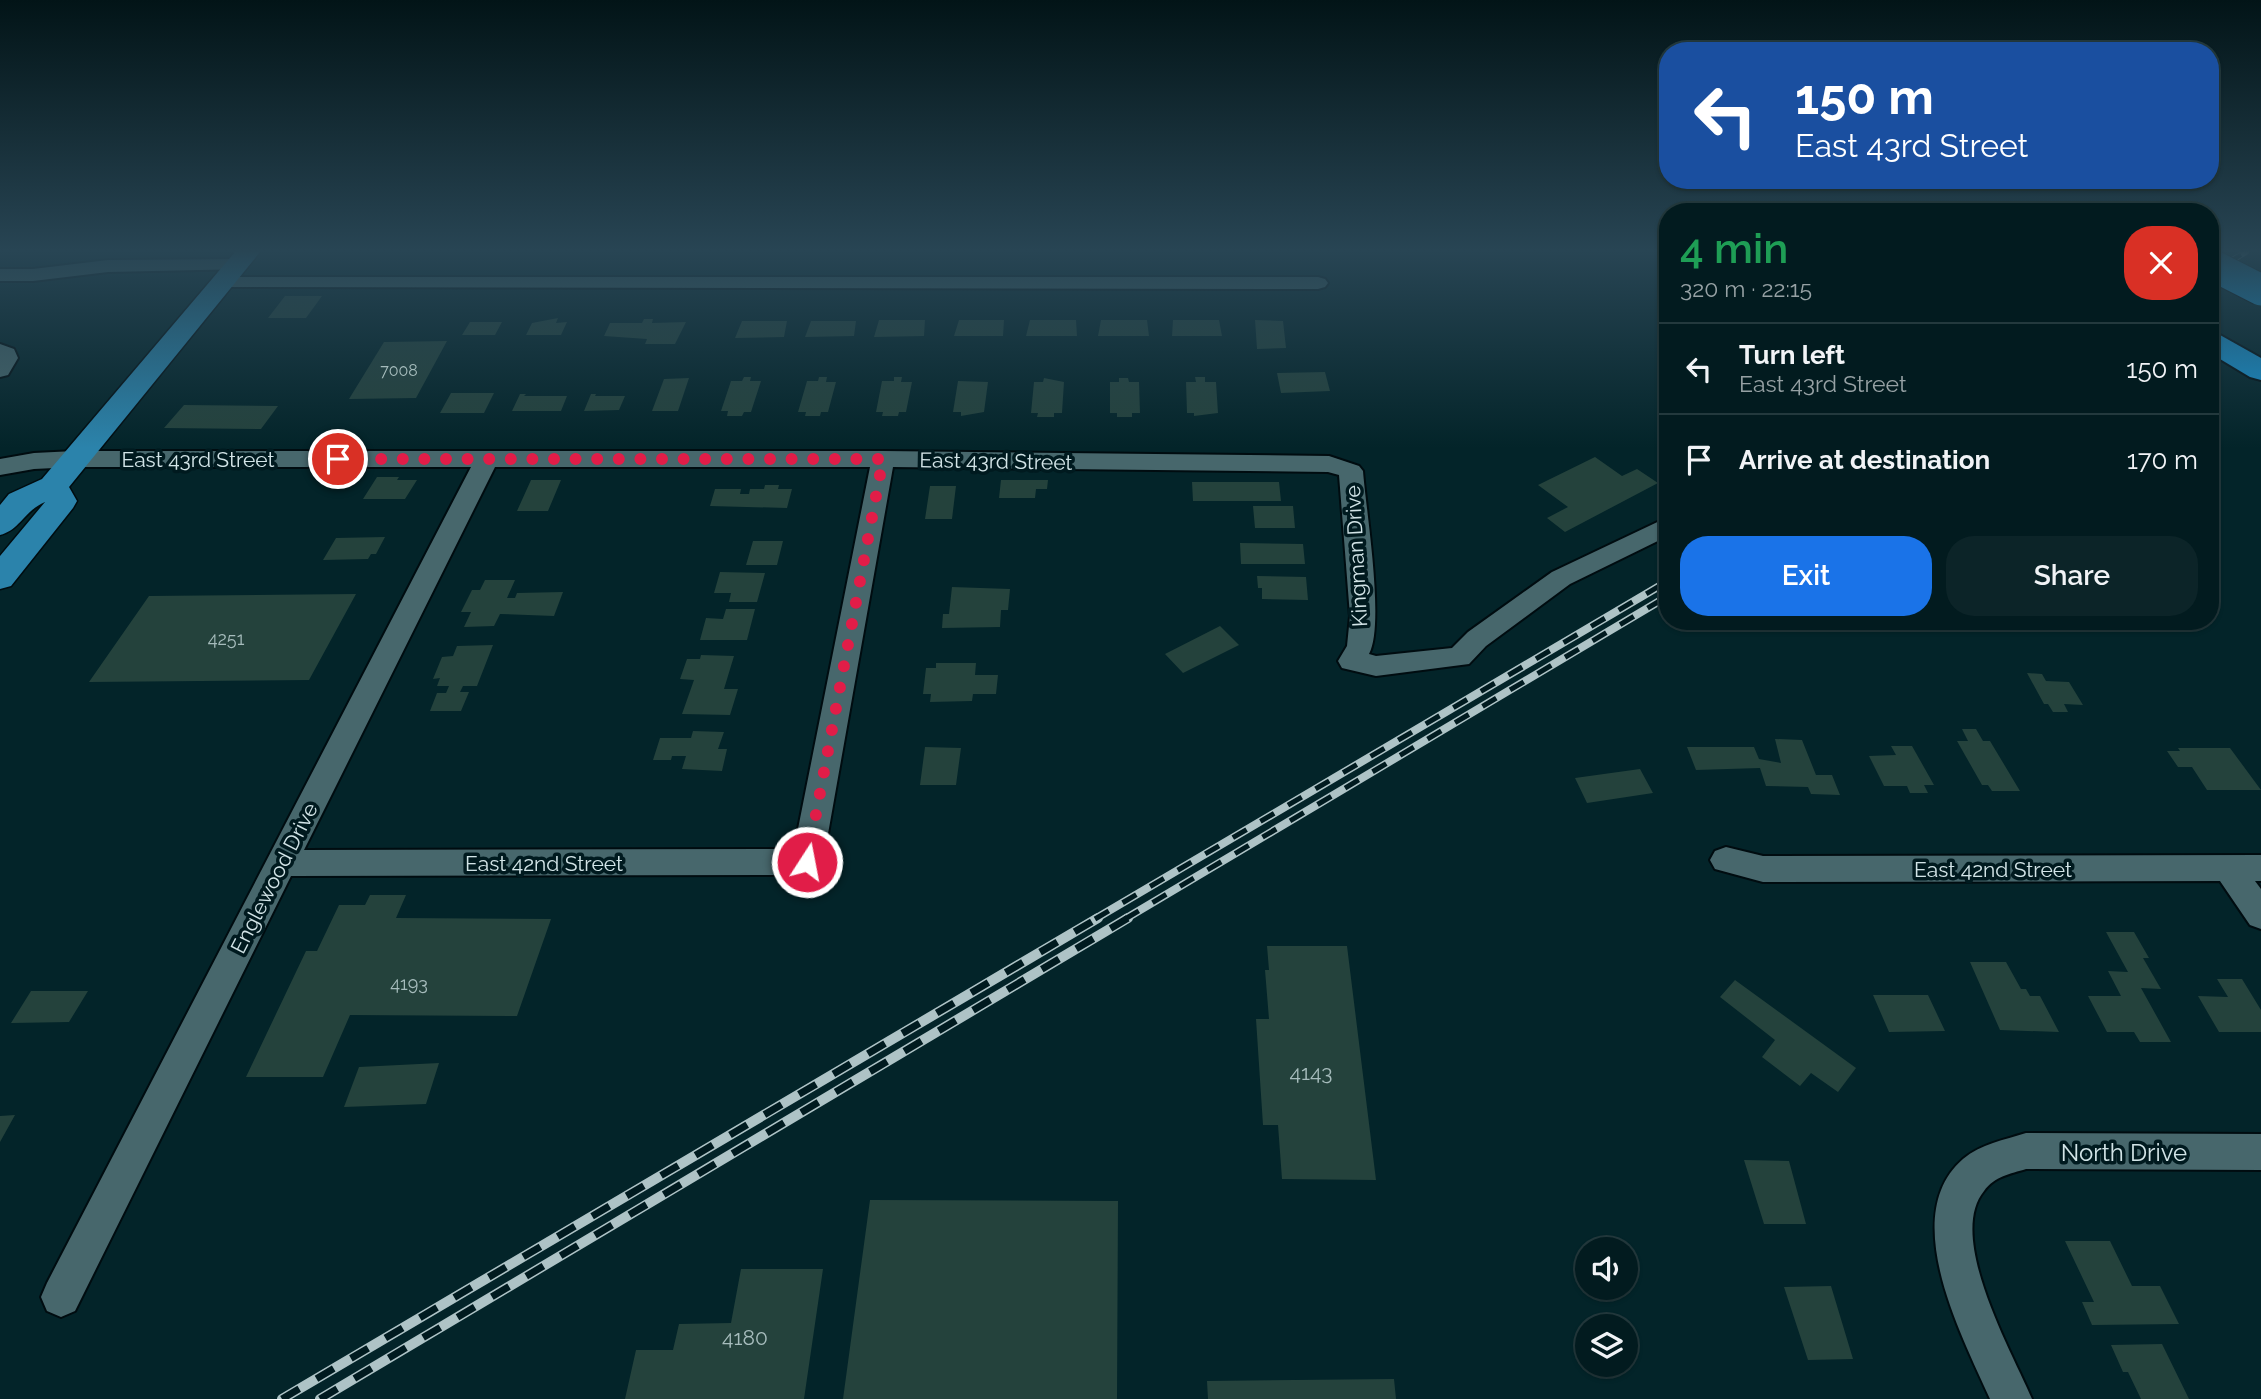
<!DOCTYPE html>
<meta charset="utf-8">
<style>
:root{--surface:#021b1f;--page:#0c2428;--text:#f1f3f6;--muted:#96a1a4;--line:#23393d;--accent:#1a73e8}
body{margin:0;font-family:Raleway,sans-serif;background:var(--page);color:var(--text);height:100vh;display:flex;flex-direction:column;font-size:26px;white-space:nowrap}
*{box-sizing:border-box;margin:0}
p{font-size:23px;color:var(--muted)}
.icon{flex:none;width:38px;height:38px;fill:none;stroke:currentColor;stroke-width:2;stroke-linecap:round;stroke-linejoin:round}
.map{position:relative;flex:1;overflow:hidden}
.drawer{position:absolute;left:1659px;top:203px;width:560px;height:427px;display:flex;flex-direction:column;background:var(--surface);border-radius:28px;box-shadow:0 2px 5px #0004,0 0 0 2px var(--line)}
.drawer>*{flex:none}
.hud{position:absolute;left:1659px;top:42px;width:560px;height:147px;border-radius:28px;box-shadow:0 2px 5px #0004,0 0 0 2px var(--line);background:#1a4fa0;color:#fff;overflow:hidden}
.fabs{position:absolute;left:1575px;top:1237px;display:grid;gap:14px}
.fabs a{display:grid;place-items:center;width:63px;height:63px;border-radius:50%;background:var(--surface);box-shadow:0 2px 5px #0004,0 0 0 2px var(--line);font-size:35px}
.pin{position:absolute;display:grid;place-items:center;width:60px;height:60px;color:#fff;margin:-30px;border:4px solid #fff;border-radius:50%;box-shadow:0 2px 7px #0007}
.me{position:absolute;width:77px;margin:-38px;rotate:11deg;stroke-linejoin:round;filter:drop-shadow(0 0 5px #0008)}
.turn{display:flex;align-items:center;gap:24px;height:147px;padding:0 21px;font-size:32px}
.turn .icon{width:91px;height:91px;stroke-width:2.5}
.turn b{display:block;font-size:49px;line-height:60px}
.round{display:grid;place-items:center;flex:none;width:74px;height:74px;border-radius:28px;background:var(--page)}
.headline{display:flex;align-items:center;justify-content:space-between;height:119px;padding:0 21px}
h1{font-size:42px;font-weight:600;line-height:52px;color:#1e9e55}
.action{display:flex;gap:14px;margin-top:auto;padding:14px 21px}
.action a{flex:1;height:80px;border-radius:28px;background:var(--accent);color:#fff;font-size:28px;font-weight:600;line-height:80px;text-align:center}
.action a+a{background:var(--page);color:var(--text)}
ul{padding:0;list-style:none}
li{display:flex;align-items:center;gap:21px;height:91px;padding:0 21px;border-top:2px solid var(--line)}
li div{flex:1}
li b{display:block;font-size:26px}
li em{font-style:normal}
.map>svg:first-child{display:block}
.building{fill:#24423c}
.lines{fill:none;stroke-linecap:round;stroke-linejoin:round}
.minor-casing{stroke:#000c10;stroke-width:4}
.major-casing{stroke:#000c10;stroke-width:3}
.highway-casing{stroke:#000c10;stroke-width:4}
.minor{fill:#47676c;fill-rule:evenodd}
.major{fill:#2b83ab;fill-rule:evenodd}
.highway{fill:#1996d5;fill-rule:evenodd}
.rail-far2-casing{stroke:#aec3c6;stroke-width:6}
.rail-far1-casing{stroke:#aec3c6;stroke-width:8}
.rail-casing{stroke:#aec3c6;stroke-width:10}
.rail-far2{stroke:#001a1f;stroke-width:4.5;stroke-dasharray:12;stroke-linecap:butt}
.rail-far1{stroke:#001a1f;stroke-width:5;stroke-dasharray:16;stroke-linecap:butt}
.rail{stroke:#001a1f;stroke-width:7;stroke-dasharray:20;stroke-linecap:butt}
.highway-bridge-casing{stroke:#000c10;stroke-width:33;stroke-linecap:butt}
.highway-bridge{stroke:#1996d5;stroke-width:31}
.route{stroke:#e11d48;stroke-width:12;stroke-dasharray:0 21.6}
.labels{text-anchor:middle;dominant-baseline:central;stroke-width:7;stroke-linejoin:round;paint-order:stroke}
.far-number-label{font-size:16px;fill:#a6bcbc}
.number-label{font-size:18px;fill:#a6bcbc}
.street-label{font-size:21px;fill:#d2e4e7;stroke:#001a1f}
.near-number-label{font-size:21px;fill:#a6bcbc}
.near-street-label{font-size:24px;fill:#d2e4e7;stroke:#001a1f}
</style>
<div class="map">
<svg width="2261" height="1399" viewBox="0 0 2261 1399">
<rect width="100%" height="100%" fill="#032429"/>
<path class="building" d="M285 296H322L306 318H268Z
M558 318 556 323 567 322 561 335H526L532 323Z
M644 319H653L652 323 686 322 675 344H645L647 339 604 336 610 323H642Z
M879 320H925L924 336 874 337Z
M959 320H1004L1003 336H954Z
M1030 320H1076L1077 336H1026Z
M1101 320H1147L1149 336H1098Z
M1173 320H1219L1222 336H1172Z
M1255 320 1283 321 1286 348 1257 349Z
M742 321H787L784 337 735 338Z
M811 321H856L854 336 805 337Z
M470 322H502L495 335H462Z
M447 341 416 398 349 399 384 342Z
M1325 372 1330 391 1281 393 1277 373Z
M744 377H751L750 381H761L751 412H744L742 416H727L728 411H721L731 381H742Z
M819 377H827L826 382H836L828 412H821L820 416H805L806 412H798L807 381H818Z
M894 377H902L901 382H912L906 412H899L898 416H882L883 412H876L882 381H894Z
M1195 377H1205V382H1216L1218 413 1194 416V413H1187L1186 382H1196Z
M689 378 678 411H652L664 379Z
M1044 378 1064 382 1062 413H1054V417H1037L1038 413H1031L1034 382H1043Z
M1119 378H1128L1129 382H1139L1140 413H1132V417H1117V413H1110V382H1119Z
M958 381 988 382 984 412 961 416V412H953Z
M451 393H494L484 413H440Z
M520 394H526L524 396H567L561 411H512Z
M591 394H596L595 396H625L619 410 584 411Z
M184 405 278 406 261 429 164 428Z
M1595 457 1622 476 1637 469 1658 483 1565 532 1547 518 1568 507 1538 485Z
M377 477H399L397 480H417L405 499H363Z
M531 480H561L548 511H517Z
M1001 480H1048L1047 489H1036L1035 498H999Z
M1192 482H1279L1281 501H1193Z
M765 485H779L778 489H792L787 508 710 506 715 489H741L740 494H749L750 489H764Z
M930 486H956L952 519H925Z
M1253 506H1293L1295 528H1255Z
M385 537 376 554H371L368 559 323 560 336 538Z
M753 541H783L777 565H746Z
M1240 543 1303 544 1305 564H1241Z
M720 572 765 573 757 602H729L731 593H714Z
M1257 576 1306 577 1308 600 1262 599V588H1258Z
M485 580H515L507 598H515L517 593 563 592 554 616 500 614 494 626 464 627 471 612H461L472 590H480Z
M952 587 1010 589 1008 610H1001L1000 627 942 628 943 614H949Z
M356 594 309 680 89 682 149 596Z
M726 609H755L747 640H700L706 618 723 619Z
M1220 626 1239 645 1183 673 1165 654Z
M493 645 477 686H463L460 692H469L461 711H430L437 693H446L449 686H437L440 678 433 679 442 657 453 656 457 646Z
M701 655 734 656 724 689H738L730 715 682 714 694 680 680 679 687 659H700Z
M936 663H976L975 675H998L996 694H973L972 701 930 702 931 694H923L926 668H936Z
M2027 673 2042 674 2046 681 2069 682 2083 705 2064 704 2068 712H2053L2048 704H2044Z
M1962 729H1976L1983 741H1990L2020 791H1992L1988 785H1982L1957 741H1968Z
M693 731 724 732 718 749H727L722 771 682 769 686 756H672L671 760H653L660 738H691Z
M1775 739 1802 740 1816 775H1832L1840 795 1811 794 1808 787 1766 786 1760 768 1696 770 1687 747H1754L1759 759 1781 763Z
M1891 746H1912L1934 785H1924L1928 793H1910L1907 786H1884L1869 756 1896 755Z
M925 747 961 748 956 785H920Z
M2178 748H2230L2261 790H2207L2192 767H2178L2167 751H2180Z
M1640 769 1653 793 1587 803 1575 778Z
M370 895H406L396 918 551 919 517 1016 350 1015 323 1077H246L306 951H317L339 905H365Z
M2106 932H2134L2149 958H2143L2161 989 2141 988 2171 1042H2140L2134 1032H2107L2088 996H2121L2108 971 2128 972Z
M1267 946H1347L1376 1180 1282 1179 1278 1125H1263L1256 1019H1269L1265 970H1269Z
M1970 962H2006L2021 989H2026L2030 996H2040L2059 1032 2000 1030Z
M2217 979H2242L2261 1010V1032H2219L2198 996 2228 997Z
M1735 980 1856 1068 1838 1092 1811 1073 1800 1086 1762 1057 1775 1040 1720 997Z
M31 991H88L69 1022 11 1023Z
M1873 995H1928L1945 1031 1889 1032Z
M439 1063 426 1104 344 1107 359 1067Z
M15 1115 0 1142V1116Z
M1744 1160 1789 1161 1806 1224H1764Z
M870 1200 1118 1201 1117 1399H843Z
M2065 1241H2110L2132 1286H2160L2179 1324 2092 1325 2082 1302H2094Z
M741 1269H823L804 1399H625L636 1350H673L679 1324 731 1323Z
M1831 1286 1853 1359 1808 1360 1784 1287Z
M2162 1344 2189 1399H2141L2128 1372H2123L2111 1345Z
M1394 1379 1396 1399H1208L1207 1381Z"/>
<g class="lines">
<g class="minor-casing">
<path id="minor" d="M238 259 245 261 248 265 245 269 108 272 33 281H0V269H33L108 260Z
M223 277H1318L1325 279 1328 283 1325 287 1318 289 216 287 213 283 216 279Z
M0 344 14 349 18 358 8 375 0 377Z
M75 451H883L1329 456 1359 466 1363 471C1366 510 1385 625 1369 654L1376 656 1452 648 1468 632 1552 572 1668 517V536L1570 584 1486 646 1469 664 1376 676 1342 668 1338 661 1347 646 1350 616 1339 475 1328 472 893 467 823 862 818 871 807 875 291 876 75 1311 61 1317 47 1311 41 1297 47 1283 471 467H75L34 469 0 475V459L34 453ZM495 467H870L794 849 304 850Z
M1726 847 1763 856 2261 855V881H2255L2261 889V929L2250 925 2220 881 1763 882 1715 869 1710 860 1715 851Z
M2026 1133 2261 1134V1170L2026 1169C2010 1174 1995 1176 1984 1191 1946 1237 2012 1352 2032 1399H1990C1963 1338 1897 1216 1963 1159 1981 1144 2004 1140 2026 1133Z"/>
</g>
<g class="major-casing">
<path id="major" d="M235 252H260L69 487 77 501 73 508 11 586 0 589V556L45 502C24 511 20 530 0 535V505L9 494 42 479Z"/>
</g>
<g class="highway-casing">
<path id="highway" d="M2210 332 2220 335 2261 358V380L2250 377 2210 353Z"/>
</g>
<use href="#minor" class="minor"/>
<use href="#major" class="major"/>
<use href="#highway" class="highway"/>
<g class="rail-far2-casing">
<path id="rail-far2" d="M2210 273 2246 252"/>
</g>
<g class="rail-far1-casing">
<path id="rail-far1" d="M1095 919 1668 581
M1125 919 1668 596"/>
</g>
<g class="rail-casing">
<path id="rail" d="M282 1399 1098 918
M320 1399 1128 918"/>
</g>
<use href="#rail-far2" class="rail-far2"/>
<use href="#rail-far1" class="rail-far1"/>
<use href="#rail" class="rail"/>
<g class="highway-bridge-casing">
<path id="highway-bridge" d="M2210 264 2261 290"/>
</g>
<use href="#highway-bridge" class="highway-bridge"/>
</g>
<linearGradient id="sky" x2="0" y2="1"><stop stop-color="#021417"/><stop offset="0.56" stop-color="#284554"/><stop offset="1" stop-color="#284554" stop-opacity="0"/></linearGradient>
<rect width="2261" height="448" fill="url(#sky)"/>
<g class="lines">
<path class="route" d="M338 459H883L807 862"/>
</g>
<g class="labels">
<g class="far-number-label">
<text x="399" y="370">7008</text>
</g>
<g class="number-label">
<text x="226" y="638">4251</text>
<text x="409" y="983">4193</text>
</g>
<g class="street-label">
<text x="198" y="459">East 43rd Street</text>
<text transform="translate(996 461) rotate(1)">East 43rd Street</text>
<text transform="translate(1356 556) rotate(-93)">Kingman Drive</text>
<text x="544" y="863">East 42nd Street</text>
<text x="1993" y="869">East 42nd Street</text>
<text transform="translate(274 878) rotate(-63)">Englewood Drive</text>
</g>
<g class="near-number-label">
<text x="1311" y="1072">4143</text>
<text x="745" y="1337">4180</text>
</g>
<g class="near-street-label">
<text x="2124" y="1152">North Drive</text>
</g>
</g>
</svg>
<div class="fabs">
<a><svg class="icon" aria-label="sound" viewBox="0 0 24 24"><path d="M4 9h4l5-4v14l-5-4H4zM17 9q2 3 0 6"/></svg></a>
<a><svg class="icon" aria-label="layers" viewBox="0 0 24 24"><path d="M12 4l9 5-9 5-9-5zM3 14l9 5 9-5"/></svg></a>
</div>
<div class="pin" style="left:338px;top:459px;background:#d93025"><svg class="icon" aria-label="arrive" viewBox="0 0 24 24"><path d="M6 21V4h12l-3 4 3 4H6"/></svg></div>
<svg class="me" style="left:807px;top:862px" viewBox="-20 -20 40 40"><circle r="17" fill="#e11d48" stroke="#fff" stroke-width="3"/><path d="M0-11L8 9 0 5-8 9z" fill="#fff"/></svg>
<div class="hud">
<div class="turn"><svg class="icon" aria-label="left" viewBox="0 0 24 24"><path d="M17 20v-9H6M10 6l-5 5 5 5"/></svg><div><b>150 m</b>East 43rd Street</div></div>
</div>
<section class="drawer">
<div class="headline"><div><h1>4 min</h1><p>320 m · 22:15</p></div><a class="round" style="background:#d93025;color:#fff"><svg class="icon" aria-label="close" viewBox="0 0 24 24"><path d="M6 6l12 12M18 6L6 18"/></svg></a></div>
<ul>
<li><svg class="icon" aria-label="left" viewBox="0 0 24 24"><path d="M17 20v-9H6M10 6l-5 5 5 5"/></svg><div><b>Turn left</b><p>East 43rd Street</p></div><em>150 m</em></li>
<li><svg class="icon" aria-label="arrive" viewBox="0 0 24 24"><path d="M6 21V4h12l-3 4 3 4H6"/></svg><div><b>Arrive at destination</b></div><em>170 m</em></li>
</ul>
<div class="action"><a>Exit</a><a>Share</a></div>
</section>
</div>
